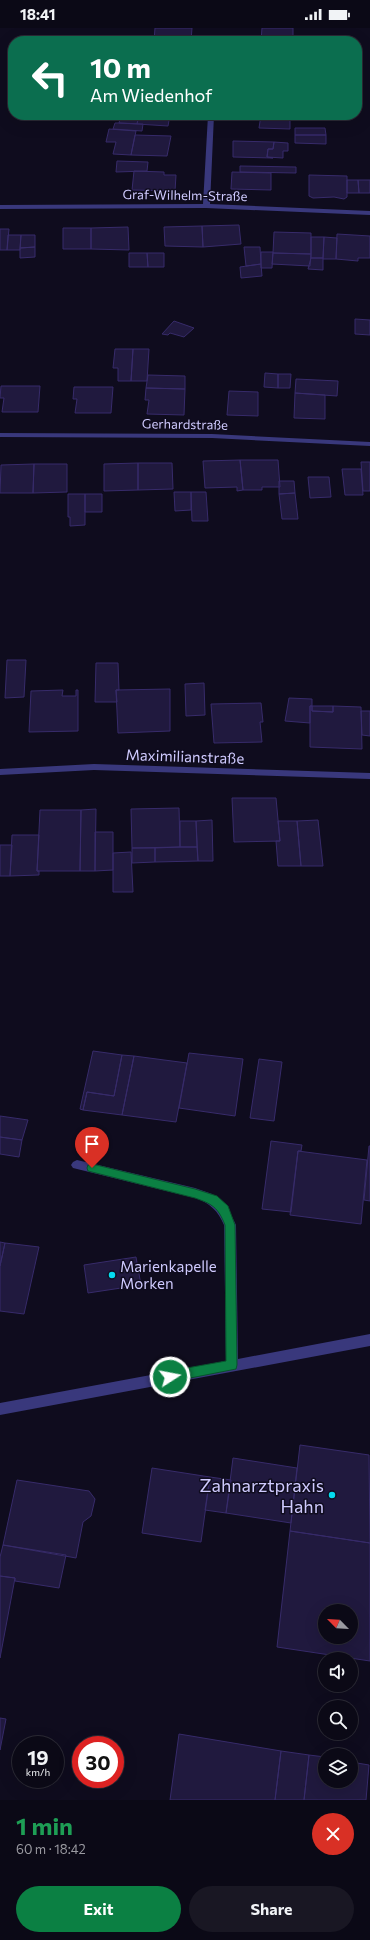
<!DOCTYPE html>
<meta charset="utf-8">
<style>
:root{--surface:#0b0916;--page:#191723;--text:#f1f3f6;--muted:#9a9aa1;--line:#2b2a35;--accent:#0b8043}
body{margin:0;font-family:Commissioner,sans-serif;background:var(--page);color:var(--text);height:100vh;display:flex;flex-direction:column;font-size:15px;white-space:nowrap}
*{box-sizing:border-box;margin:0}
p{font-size:13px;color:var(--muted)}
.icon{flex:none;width:22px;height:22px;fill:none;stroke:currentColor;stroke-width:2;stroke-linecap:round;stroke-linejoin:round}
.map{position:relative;height:1772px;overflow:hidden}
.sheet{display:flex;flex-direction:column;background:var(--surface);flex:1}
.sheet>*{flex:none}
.top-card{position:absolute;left:8px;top:8px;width:354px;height:84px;border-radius:16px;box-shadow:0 4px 16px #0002,0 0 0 1px var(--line);background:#0b6e4f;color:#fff;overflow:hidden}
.needle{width:26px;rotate:294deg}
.controls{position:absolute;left:318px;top:1576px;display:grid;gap:8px}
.controls a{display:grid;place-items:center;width:40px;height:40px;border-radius:50%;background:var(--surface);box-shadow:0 4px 16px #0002,0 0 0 1px var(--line);font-size:20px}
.speed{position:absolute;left:12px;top:1708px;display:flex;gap:8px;font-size:20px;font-weight:700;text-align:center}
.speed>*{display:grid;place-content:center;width:52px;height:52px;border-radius:50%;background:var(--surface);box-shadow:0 4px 16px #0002,0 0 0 1px var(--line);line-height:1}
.speed small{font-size:10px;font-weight:400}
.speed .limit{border:6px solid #d22;background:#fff;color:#111}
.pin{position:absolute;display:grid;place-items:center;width:34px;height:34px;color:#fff;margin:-41px -17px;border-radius:50% 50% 50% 0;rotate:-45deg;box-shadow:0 0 4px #0007}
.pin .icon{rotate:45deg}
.me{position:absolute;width:44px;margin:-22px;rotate:79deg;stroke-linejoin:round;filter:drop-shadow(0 0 3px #0008)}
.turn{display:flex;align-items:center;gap:14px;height:84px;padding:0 16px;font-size:18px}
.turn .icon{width:52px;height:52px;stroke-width:2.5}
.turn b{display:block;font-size:28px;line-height:34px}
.round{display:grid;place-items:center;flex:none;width:42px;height:42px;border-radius:21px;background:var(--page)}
.overview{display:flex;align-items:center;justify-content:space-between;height:68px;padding:0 16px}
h1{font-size:24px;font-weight:700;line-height:30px;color:#1e9e55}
.button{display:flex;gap:8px;margin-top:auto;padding:8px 16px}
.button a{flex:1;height:46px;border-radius:24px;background:var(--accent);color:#fff;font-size:16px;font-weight:700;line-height:46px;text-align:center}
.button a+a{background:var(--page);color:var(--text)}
.status{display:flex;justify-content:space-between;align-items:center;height:28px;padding:0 20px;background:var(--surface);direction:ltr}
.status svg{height:11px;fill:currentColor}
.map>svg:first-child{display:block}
.building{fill:#20193e;stroke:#372b6a;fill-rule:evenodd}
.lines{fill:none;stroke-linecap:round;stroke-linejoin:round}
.minor{fill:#39387c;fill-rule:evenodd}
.route{fill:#0b8043;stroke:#07532c}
.poi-dot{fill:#04dbef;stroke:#0f0c1e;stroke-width:1.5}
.labels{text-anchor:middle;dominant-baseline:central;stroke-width:3;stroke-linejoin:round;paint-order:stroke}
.far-street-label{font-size:13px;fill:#cfcafe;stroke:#0f0c1e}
.street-label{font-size:15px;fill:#cfcafe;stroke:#0f0c1e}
.poi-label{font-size:15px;fill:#cfcafe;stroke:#0f0c1e;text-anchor:start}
.near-poi-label{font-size:18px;fill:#cfcafe;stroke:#0f0c1e;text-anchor:end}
</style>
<div class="status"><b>18:41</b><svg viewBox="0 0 49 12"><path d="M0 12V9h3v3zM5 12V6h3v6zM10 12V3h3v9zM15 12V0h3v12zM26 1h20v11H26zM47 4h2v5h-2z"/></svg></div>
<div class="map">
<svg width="370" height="1772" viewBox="0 0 370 1772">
<rect width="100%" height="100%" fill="#0f0c1e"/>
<path class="building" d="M155 0H192L191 13H154Z
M262 0H293V13H261Z
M121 87H139L137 96 119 95Z
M139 87H170L168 98 137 96Z
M261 87H294V92H290V101L259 100Z
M115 95H119L143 96 142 103 113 101Z
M295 100H325L326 107H295Z
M109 101 136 103 131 127 113 126 116 114H106Z
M135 107 171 108 167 128 131 127Z
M295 107H326V116L295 115Z
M233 113 274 114 273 121H268L267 129 273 130 233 129Z
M274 114 288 115V123H283V130L267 129 268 121H273Z
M117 133 148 134 147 143 116 144Z
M240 138 296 139V145L240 144Z
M134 143 164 144V147H176L175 163 132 162Z
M232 144 271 145V162L231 161Z
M309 147 347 148V169L344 171 334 169 313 170 309 168Z
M347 152H358L359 165H347Z
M358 152H370V165H359Z
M239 197 241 216 203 219 202 198Z
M202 198 203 219 165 218 164 199Z
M128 199 129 222 91 221V200Z
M63 200H91V221H63Z
M0 201H9L7 222H0Z
M274 204 311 205V226L273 225Z
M337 206 370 208V230H358V233L336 231Z
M8 207H21L20 222H7Z
M21 207H35V219L20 220Z
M311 209H324L323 230H311Z
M324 209 337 210 336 231H323Z
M35 219V229L20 230V220Z
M244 219H260L261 236 246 238Z
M261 224H273L272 240H261Z
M129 225H147L148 239H129Z
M147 225H164V239H148Z
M273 225 311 226 310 238 272 236Z
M311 230H323V242L308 241Z
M261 236 262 248 241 250 240 239Z
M355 291 370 292V307L355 306Z
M174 293 194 300 184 309 170 305 168 307 162 306Z
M115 321H133L131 353H118V340H113Z
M133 321H149L147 353H131Z
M265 345 278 346V360L264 359Z
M278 346H291L290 360H278Z
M148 347 185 348V361L146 360Z
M296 351 338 353 337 368 295 365Z
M1 358H40L38 384H2L4 370H0Z
M74 359H113L111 385H75L77 371H73Z
M146 360 185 361 184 387 147 386 149 372H145Z
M229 363 258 364V388L227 387Z
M295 365 325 367V391L294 390Z
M240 432 243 462 237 463V459L205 460 203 433Z
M240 432H278L280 459H262V462H243Z
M361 434H370V463H363Z
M138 435V462L104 463V436Z
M138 435H172L173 461 138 462Z
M34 436 33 465H0L1 437Z
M34 436H67V464L33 465Z
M342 441H361L363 467H345Z
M308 449H329L331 469 310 470Z
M279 453H294L295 465 279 466Z
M174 464H191V482L175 483Z
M191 464H206L208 493H192Z
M295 465 298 491H282L279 466Z
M68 466H85V497L70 498V489H68Z
M85 466H102V484H85Z
M7 632H26L24 669 5 670Z
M96 635H118L119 662H116L117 674H95Z
M204 655 205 687 186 688 185 656Z
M170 661V703L118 705 116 662Z
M63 662 62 668H76V662H78V703L29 704 31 663Z
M289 670 312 671V678H310V695L285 693Z
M261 675 263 694H260L262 714 214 715 211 676Z
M310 678H312V683L333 684V678L361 679 362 721 310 719Z
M312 678H333V684L312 683Z
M361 683H370V708L362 707Z
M232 770H276L280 813 234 814Z
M179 780 180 819 132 820 131 781Z
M96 781 95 843H80L81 782Z
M40 782H81L80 843H37Z
M212 792 213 833H198L196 793Z
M318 792 323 838H301L297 793Z
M180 793H196L197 819H180Z
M278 793H297L301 838H278L276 813H280Z
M95 804H113V842L95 843Z
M12 807H39L37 843H39V847L10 848Z
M0 817H12L10 848H0Z
M180 819H197L198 833 155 834V820Z
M132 820H155V834L132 835Z
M131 824 133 864H113V825Z
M93 1023 122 1027 114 1068 87 1064 83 1082 80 1081Z
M189 1025 243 1031 235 1088 179 1080Z
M122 1027 134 1028 122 1087 83 1082 87 1064 114 1068Z
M134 1028 187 1035 176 1094 122 1087Z
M259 1031 282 1034 274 1093 250 1090Z
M0 1088 28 1092 22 1112 0 1109Z
M0 1109 22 1112 19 1129 0 1126Z
M271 1113 302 1117 301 1123H298L291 1184 262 1181Z
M369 1118H370V1173L364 1172Z
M298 1123 367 1132 361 1196 290 1187Z
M0 1214 5 1215 0 1238Z
M5 1215 39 1219 24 1286 0 1283V1238Z
M136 1229 141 1257 88 1265 84 1237Z
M300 1417 369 1427 370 1515 290 1503Z
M233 1430 297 1440 291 1495 226 1485Z
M152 1440 210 1449 201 1514 142 1505Z
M210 1449 231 1452 226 1485 205 1482Z
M17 1452 89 1463 95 1471 91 1488 83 1494 76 1530 3 1517Z
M290 1503 370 1515V1633L277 1619ZM325 1583H351V1609H325Z
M3 1517 66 1527 59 1560 15 1553V1550L0 1548V1529Z
M0 1548 15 1550 0 1630Z
M0 1690 6 1691 0 1722Z
M179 1706 281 1723 275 1772H170Z
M281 1723 309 1727 304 1772H275Z
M309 1727 325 1729V1753H351V1734L369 1737 366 1772H304Z"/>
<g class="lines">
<path class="minor" d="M213 8H217L218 13H212Z
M208 87H214L210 176 370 183V187L206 180 0 181V177L203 176Z
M0 405 212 406 370 414V418L212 410 0 409Z
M94 736 370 745V751L94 742 0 747V741Z
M77 1132 195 1160 212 1166 221 1172 228 1181 236 1197 238 1331 370 1306V1318L0 1387V1375L226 1333 224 1197C218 1183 210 1175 195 1170L73 1140 71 1137 73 1134Z"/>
</g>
<path class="route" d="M92 1136 195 1161 217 1168 228 1178 235 1197 237 1337 236 1341 170 1354 166 1352 164 1349 166 1345 170 1343 226 1333 225 1197C218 1179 212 1176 195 1170L88 1143 87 1140 88 1137Z"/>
<g class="poi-dot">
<circle cx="112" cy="1247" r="4"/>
<circle cx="332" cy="1467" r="4"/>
</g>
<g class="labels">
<g class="far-street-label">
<text transform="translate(185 167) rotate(1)">Graf-Wilhelm-Straße</text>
<text transform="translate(185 396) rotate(1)">Gerhardstraße</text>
</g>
<g class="street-label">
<text transform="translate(185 728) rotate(2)">Maximilianstraße</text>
</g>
<g class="poi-label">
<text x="120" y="1238">Marienkapelle<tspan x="120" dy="17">Morken</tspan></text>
</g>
<g class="near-poi-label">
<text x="324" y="1457">Zahnarztpraxis<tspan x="324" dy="21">Hahn</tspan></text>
</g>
</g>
</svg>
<div class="controls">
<a><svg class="needle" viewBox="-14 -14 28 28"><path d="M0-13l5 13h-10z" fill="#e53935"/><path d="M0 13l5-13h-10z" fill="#9a9aa1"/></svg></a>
<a><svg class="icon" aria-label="sound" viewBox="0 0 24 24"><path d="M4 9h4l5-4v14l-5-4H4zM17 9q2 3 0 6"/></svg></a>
<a><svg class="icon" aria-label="search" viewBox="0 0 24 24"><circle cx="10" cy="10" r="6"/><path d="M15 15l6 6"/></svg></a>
<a><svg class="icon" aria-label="layers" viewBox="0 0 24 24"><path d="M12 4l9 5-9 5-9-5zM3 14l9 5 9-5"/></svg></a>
</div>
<div class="speed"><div>19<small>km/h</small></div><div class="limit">30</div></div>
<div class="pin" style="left:92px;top:1140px;background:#d93025"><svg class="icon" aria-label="arrive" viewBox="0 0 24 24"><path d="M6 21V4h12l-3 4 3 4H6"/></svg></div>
<svg class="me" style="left:170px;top:1349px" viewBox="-20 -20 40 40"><circle r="17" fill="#0b8043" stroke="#fff" stroke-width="3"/><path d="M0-11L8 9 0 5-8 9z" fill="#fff"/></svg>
<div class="top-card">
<div class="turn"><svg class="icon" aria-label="left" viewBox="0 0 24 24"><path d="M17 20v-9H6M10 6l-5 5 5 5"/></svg><div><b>10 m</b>Am Wiedenhof</div></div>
</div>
</div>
<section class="sheet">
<div class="overview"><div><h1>1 min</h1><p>60 m · 18:42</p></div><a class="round" style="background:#d93025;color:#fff"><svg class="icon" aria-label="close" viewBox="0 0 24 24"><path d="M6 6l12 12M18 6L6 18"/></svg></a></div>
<div class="button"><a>Exit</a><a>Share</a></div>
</section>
